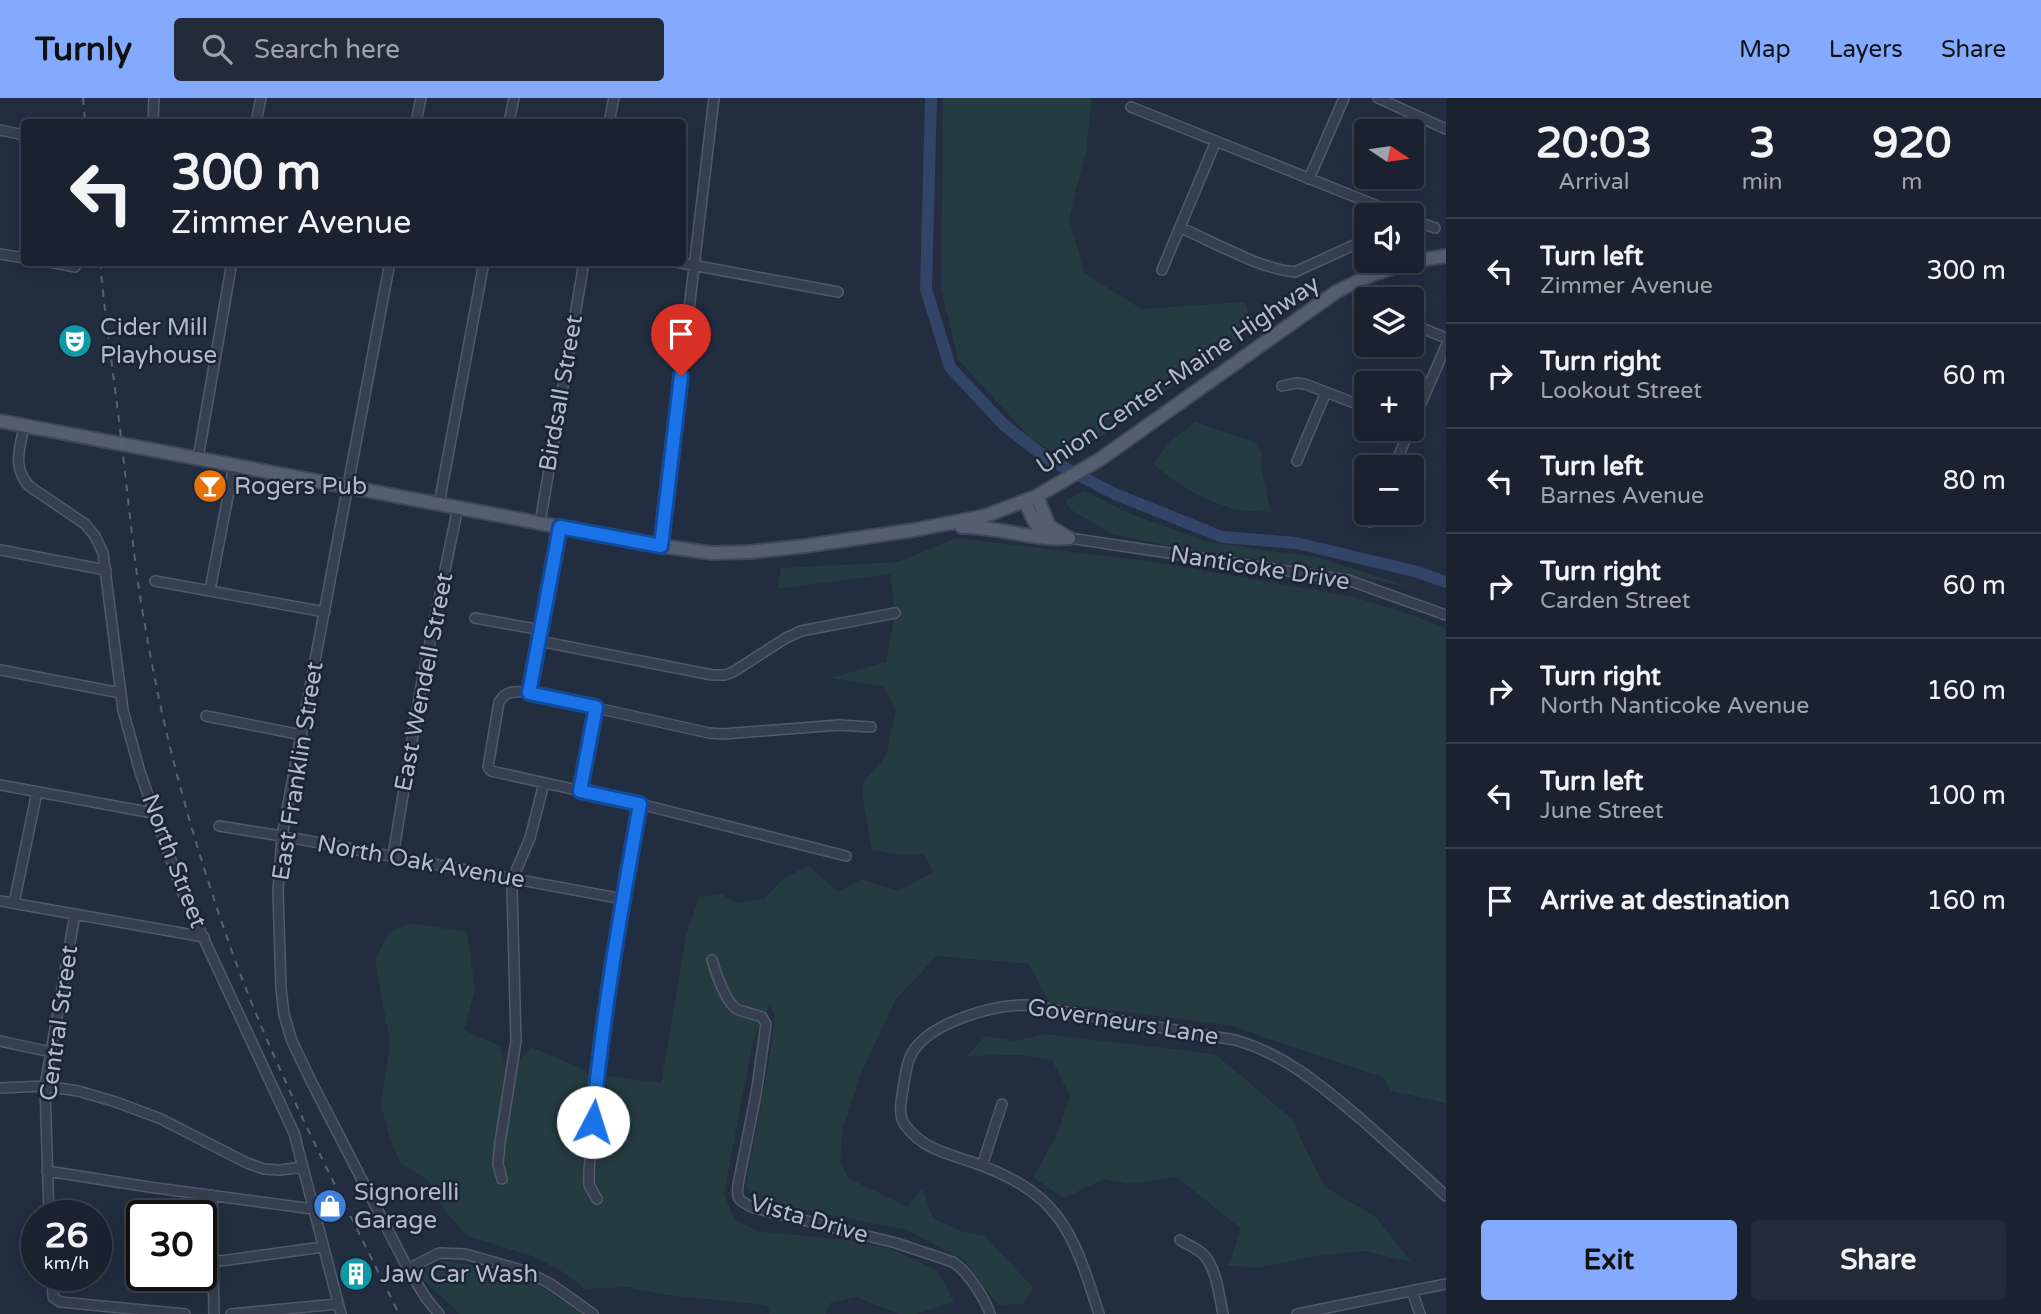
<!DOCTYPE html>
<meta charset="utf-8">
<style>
:root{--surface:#1a2230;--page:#232a38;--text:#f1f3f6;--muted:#9fa4ab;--line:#383f4c;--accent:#83aaff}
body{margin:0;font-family:"Varela Round",sans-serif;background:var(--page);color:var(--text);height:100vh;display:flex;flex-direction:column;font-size:26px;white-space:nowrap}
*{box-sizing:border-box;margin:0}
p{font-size:23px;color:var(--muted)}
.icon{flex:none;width:38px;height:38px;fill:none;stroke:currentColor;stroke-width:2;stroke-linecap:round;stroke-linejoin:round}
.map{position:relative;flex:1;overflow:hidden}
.details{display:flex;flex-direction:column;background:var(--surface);width:595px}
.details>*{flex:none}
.guide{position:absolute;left:21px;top:21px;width:665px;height:147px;border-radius:7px;box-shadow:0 7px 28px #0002,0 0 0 2px var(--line);background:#1a2230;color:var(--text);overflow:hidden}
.needle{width:46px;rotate:103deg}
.buttons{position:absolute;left:1354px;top:21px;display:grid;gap:14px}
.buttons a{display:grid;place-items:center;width:70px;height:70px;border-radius:7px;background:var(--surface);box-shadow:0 7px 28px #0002,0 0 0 2px var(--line);font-size:35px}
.speed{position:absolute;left:21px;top:1102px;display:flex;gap:14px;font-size:35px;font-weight:700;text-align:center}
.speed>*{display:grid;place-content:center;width:91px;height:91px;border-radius:50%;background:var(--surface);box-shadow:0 7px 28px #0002,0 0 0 2px var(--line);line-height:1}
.speed small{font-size:18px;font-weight:400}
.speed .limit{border:4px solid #111;border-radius:10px;background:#fff;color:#111}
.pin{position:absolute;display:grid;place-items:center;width:60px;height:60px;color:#fff;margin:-72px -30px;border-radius:50% 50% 50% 0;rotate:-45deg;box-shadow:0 0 7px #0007}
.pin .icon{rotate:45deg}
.me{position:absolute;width:77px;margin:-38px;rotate:5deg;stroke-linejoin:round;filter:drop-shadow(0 0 5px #0008)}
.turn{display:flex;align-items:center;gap:24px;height:147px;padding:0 35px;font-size:32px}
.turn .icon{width:91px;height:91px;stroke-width:2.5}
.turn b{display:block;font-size:49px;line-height:60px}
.eta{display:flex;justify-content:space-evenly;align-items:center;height:119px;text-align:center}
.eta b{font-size:42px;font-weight:800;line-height:49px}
.cta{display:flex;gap:14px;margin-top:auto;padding:14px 35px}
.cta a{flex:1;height:80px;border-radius:7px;background:var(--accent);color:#111;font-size:28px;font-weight:800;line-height:80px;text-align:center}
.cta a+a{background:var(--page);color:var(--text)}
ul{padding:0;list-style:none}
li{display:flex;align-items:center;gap:21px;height:105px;padding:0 35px;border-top:2px solid var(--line)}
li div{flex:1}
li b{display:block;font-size:26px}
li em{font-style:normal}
header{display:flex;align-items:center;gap:42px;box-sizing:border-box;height:98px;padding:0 35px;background:var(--accent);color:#111}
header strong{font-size:33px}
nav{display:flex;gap:38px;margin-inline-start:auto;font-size:24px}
.search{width:490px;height:63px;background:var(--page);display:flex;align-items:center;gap:18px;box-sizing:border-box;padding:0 24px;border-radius:7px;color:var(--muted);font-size:26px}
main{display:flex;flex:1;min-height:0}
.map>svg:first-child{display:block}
.green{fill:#243b41}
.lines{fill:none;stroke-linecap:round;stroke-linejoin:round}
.river{stroke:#324467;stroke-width:12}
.minor-casing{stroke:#515a6a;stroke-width:12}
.major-casing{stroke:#3f4858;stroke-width:16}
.minor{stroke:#363f4f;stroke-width:9}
.major{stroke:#545e70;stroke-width:12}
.rail{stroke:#586277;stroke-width:2;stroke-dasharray:7 7;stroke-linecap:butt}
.route-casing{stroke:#114b97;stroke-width:18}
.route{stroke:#1a73e8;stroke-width:12}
.labels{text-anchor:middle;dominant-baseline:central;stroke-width:5;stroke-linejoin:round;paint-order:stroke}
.poi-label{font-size:24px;fill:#b2baca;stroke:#1b2434;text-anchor:start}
.street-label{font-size:24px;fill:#b2baca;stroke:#1b2434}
</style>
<header>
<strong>Turnly</strong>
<div class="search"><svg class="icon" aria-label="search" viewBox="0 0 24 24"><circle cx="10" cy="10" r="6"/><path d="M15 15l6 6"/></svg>Search here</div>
<nav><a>Map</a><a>Layers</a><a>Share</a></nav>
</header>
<main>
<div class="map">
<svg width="1446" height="1216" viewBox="0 0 1446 1216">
<rect width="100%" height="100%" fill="#222d40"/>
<path class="green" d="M943 0H1092L1086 53 1069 119 1084 175 1141 211 1245 204 1252 231 1067 363 1031 341 958 261 941 190Z
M1195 324 1254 344 1262 355 1261 370 1271 414C1258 413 1244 414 1231 410 1202 402 1176 385 1153 366L1170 344Z
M1085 393 1128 415 1208 444 1316 459 1410 489 1321 471 1179 450 1112 436 1070 411 1065 403Z
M956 440 1149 463 1354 499 1412 517 1446 531V1005L1391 993 1384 980 1232 928 1049 904 1029 866 937 858 896 901 862 973 843 1030 840 1063 848 1080 908 1109 922 1090 933 1120 963 1134 984 1138 1034 1190 1023 1206 998 1207 964 1162 907 1132 754 1102 746 1088 769 963 775 918 770 907 753 943 724 1096 734 1121 757 1133 846 1142 891 1151 938 1173 954 1204 916 1216H899L856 1199 830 1205 826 1216H770L767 1207 666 1197 627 1189 585 1191 563 1174 535 1159 468 1138 462 1133 443 1110 429 1083 400 1065 389 1038 381 1007 390 945 375 862 389 835 410 825 467 834 475 891 464 932 500 948 506 969V1040L517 965 531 949 583 971 592 980 584 1062 595 1060 600 1020 608 978 661 985 686 837 699 799 721 796 736 805 764 801 782 782 808 767 838 794 861 781 898 793 933 774 924 756 900 757 872 752 864 710 862 686 886 658 896 611 882 588 830 580 886 564 895 515 890 476 777 491 781 470 898 464Z
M1045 936 1214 956 1232 970 1293 1022 1304 1048 1325 1089 1376 1119 1411 1164 1364 1153 1316 1158 1257 1170 1227 1167 1232 1160 1240 1130 1177 1079 1129 1086 1104 1081 1064 1100 1033 1079 1056 1039 1070 998 1052 962 1022 957 967 958 985 938 1014 943Z
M443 1163 470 1167 536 1185 581 1216H460L421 1180 423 1172Z"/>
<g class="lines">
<path class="river" d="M931 0 926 191 950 269 1004 327 1046 360 1115 396 1222 439 1296 445 1414 473 1446 484"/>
<g class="minor-casing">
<path id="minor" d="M1378 0 1446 31
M1131 9 1400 117
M153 24 154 0
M256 24 261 0
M416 24 421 0
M509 24 514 0
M609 24 614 0
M0 32 24 37
M1309 81 1344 0
M1412 122 1435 130
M1181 130C1214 144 1260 171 1295 174L1367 141
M0 156 24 160
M50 164 75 169
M390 164 282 738 278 793 281 890 284 917 292 943 311 983 408 1171 426 1200 439 1216
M676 164 838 194
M1162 172 1216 43
M1358 204 1367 208
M1412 226 1446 240
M1282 288 1296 285 1305 286 1367 310
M1412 326 1446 248
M24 328C20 351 12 368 29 388L85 426 95 438 103 455 123 612 140 674 183 796 294 1035 341 1216
M198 360 232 164
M1297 363 1326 294
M1394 369 1410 331
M439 406 484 164
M1370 424 1374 415
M540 425 584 164
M1069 440 1348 482 1446 517
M661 448 714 0
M0 452 106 472
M155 483 325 514
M210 492 234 367
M475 520 541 532
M539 543 712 577H725L733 574 786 540 801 533 895 515
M0 572 121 595
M529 595 560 429
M206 618 302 637
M0 687 153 715
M580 693 596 609
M219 728 282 738 623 801
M393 758 421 588 458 409
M846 758 640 706 491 673 488 669 499 604C506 592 516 593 529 595L709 635 723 636 839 627 871 629
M0 803 204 839
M14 805 37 694
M712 862C716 875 726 907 739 912 747 915 754 916 762 919L766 926 756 996 738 1087C736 1103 740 1103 754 1110L896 1145 953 1164C967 1173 985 1200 990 1216
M0 943 51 954
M0 990 45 988 78 993 116 1004 161 1021 247 1065 264 1071 280 1072 303 1069
M982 1068 1002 1006
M47 1073 149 1089 313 1111
M502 1081 498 1066 500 1045 516 943 512 790 513 780 530 740 544 685
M212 1097 214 1216
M597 1101 589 1087V1073L597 975 623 801 640 706
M49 1118 45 988 75 816
M1180 1142C1188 1147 1198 1151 1204 1157 1217 1172 1219 1197 1223 1216
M213 1164 323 1149
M408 1171 439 1155 465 1156 525 1173 549 1185 593 1216
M52 1178 53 1199 60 1204 185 1216
M1412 1193 1420 1216
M231 1216 338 1206
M1099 1216C1072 1130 1059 1094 969 1063 944 1055 921 1049 905 1027 898 1017 901 1002 903 991 905 979 906 966 912 955 930 924 993 907 1026 907L1235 942C1285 956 1322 988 1362 1022 1390 1047 1418 1072 1446 1098
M1297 1216 1446 1186"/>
</g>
<g class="major-casing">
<path id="major" d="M0 323 661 448 712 455 749 454 805 448 914 432 985 418 1037 398 1099 362 1336 194C1371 175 1407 163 1446 158
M1037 398 1049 428 1069 440
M1025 403C1031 417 1036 431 1049 439
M962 429C998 428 1033 443 1069 440"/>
</g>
<use href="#minor" class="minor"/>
<use href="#major" class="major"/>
<path class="rail" d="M83 0 85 24
M100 164C106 229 116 293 123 357 130 416 135 475 146 533 164 640 194 746 230 848 275 975 340 1095 399 1216"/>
</g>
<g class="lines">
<g class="route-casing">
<path id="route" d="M593 1024C602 918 621 812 640 706L580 693 596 609 529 595 560 429 661 448 681 278"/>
</g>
<use href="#route" class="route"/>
</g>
<defs>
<g id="theatre-disc" transform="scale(1.75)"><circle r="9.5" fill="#0f9aa8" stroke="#1b2434"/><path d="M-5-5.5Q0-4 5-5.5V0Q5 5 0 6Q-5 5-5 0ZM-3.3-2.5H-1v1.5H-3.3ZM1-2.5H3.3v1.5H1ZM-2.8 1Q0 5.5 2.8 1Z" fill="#fff"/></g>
<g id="bar-disc" transform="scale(1.75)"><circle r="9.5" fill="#e8710a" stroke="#1b2434"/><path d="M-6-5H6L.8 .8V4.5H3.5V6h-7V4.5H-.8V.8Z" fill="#fff"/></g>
<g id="shop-disc" transform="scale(1.75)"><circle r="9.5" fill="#3f7fe0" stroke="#1b2434"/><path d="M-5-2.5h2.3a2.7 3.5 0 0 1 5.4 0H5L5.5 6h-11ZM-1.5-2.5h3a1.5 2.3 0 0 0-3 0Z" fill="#fff"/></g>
<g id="building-disc" transform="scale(1.75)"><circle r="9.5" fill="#0f9aa8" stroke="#1b2434"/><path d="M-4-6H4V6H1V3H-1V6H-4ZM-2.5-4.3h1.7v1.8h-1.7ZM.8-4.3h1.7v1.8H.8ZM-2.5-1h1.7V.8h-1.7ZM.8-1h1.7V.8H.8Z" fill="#fff"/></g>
</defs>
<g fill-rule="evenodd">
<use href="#theatre-disc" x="75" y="243"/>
<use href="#bar-disc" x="210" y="388"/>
<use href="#shop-disc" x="330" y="1108"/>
<use href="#building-disc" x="356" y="1176"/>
</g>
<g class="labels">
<g class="poi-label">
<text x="100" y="229">Cider Mill<tspan x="100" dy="28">Playhouse</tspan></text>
<text x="234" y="388">Rogers Pub</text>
<text x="354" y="1094">Signorelli<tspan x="354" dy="28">Garage</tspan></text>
<text x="380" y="1176">Jaw Car Wash</text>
</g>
<g class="street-label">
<text transform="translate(1178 277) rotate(-34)">Union Center-Maine Highway</text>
<text transform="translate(561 295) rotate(-80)">Birdsall Street</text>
<text transform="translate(1260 470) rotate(9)">Nanticoke Drive</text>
<text transform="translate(424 584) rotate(-79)">East Wendell Street</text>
<text transform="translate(298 673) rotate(-81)">East Franklin Street</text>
<text transform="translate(174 763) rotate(69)">North Street</text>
<text transform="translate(421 764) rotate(10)">North Oak Avenue</text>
<text transform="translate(1123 924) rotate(9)">Governeurs Lane</text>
<text transform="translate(59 925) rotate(-82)">Central Street</text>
<text transform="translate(809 1121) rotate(16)">Vista Drive</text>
</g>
</g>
</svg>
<div class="buttons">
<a><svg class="needle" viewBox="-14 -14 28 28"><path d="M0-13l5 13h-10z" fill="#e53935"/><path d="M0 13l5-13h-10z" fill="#9fa4ab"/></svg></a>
<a><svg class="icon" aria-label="sound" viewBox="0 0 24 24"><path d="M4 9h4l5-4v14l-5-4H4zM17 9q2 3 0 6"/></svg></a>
<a><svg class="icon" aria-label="layers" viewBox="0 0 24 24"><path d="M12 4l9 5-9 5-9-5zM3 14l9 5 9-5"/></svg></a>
<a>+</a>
<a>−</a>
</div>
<div class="speed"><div>26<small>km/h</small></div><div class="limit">30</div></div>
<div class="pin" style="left:681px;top:278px;background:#d93025"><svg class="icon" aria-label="arrive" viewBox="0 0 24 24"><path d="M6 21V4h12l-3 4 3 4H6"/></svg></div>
<svg class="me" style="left:593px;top:1024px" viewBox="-20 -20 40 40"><circle r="19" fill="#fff"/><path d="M0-13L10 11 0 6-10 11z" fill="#1a73e8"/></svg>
<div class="guide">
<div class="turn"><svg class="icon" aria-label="left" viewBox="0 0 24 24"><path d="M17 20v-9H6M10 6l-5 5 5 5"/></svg><div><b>300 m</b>Zimmer Avenue</div></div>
</div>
</div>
<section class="details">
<div class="eta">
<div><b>20:03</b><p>Arrival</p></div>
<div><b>3</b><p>min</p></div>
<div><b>920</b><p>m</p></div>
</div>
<ul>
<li><svg class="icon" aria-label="left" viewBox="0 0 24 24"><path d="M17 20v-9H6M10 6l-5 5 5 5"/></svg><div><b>Turn left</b><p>Zimmer Avenue</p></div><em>300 m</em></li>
<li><svg class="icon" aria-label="right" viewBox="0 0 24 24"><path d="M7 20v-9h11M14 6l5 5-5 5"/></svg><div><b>Turn right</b><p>Lookout Street</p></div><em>60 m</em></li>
<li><svg class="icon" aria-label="left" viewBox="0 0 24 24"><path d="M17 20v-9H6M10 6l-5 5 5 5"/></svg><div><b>Turn left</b><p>Barnes Avenue</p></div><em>80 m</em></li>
<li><svg class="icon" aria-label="right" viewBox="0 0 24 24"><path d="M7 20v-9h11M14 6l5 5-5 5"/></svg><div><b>Turn right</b><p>Carden Street</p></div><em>60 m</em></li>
<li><svg class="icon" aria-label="right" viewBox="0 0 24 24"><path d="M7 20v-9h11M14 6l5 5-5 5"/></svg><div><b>Turn right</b><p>North Nanticoke Avenue</p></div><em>160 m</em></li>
<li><svg class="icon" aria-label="left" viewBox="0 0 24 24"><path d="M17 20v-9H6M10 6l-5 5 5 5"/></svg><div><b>Turn left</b><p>June Street</p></div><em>100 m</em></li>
<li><svg class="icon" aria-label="arrive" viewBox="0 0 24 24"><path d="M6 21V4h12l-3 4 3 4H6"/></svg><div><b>Arrive at destination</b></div><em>160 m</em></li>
</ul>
<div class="cta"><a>Exit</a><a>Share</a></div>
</section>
</main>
